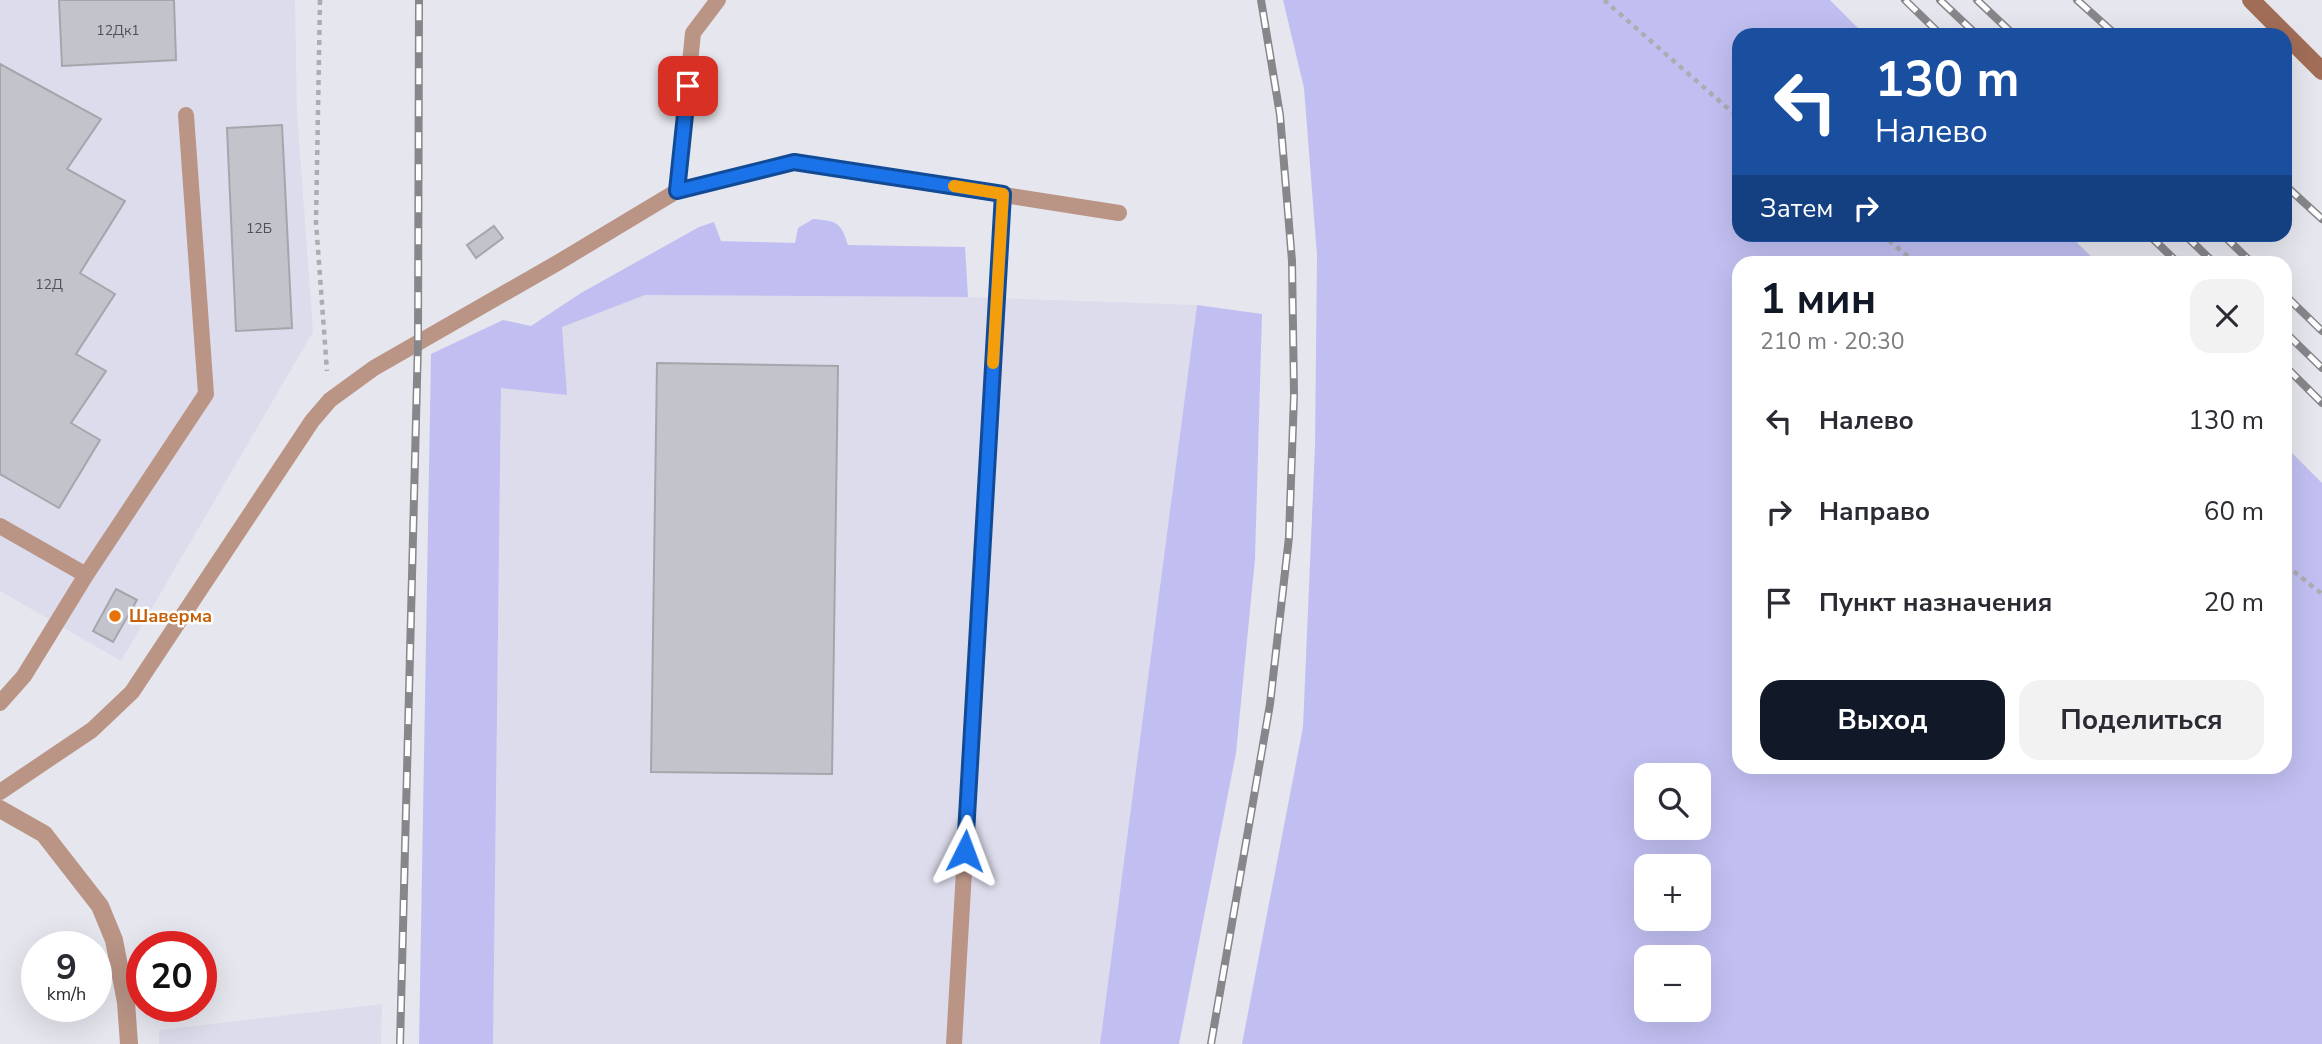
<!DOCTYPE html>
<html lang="ru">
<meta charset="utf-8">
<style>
:root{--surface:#fff;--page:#f2f2f3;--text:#2b2b33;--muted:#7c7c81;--accent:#111827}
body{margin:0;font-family:"Nunito Sans",sans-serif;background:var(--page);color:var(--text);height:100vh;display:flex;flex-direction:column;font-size:26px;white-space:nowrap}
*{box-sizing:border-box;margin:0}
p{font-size:23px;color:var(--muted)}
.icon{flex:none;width:38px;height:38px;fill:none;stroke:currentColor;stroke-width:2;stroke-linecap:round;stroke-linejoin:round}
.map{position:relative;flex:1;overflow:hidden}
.details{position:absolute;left:1732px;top:256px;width:560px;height:518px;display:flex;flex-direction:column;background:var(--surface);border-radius:21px;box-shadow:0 7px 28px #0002}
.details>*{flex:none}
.hud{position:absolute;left:1732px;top:28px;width:560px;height:214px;border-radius:21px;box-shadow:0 7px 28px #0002;background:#1a4fa0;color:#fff;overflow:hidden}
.tools{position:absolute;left:1634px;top:763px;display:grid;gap:14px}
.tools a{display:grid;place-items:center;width:77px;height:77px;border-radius:14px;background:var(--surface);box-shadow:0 7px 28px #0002;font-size:35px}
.speed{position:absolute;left:21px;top:931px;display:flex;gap:14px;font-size:35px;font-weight:700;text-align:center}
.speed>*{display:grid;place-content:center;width:91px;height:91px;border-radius:50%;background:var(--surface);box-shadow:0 7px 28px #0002;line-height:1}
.speed small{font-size:18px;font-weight:400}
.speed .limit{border:10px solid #d22;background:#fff;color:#111}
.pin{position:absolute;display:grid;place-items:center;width:60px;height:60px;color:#fff;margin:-30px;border-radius:14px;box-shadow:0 4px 10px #0006}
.me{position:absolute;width:77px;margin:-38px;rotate:3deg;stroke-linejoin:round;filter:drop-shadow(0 0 5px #0008)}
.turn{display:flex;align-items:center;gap:24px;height:147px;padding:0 28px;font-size:32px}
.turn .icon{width:91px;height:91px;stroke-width:2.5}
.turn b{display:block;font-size:49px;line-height:60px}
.then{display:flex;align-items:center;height:66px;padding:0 28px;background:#0003;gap:14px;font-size:26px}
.round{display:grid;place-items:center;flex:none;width:74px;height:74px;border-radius:21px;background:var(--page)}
.summary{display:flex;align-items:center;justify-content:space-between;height:119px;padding:0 28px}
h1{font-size:42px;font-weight:700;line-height:52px;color:var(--accent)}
.primary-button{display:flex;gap:14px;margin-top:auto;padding:14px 28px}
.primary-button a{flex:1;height:80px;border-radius:21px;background:var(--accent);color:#fff;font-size:28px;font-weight:700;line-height:80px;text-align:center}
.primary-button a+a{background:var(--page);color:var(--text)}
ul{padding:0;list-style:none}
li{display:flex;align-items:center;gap:21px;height:91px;padding:0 28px}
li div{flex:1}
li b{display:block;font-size:26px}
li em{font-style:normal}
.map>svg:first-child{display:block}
.built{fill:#dddcec}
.green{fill:#c1bff1;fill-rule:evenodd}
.building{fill:#c3c3cb;stroke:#a5a5ac;stroke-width:2}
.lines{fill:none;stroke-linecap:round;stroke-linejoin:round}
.path{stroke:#acacb3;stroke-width:4.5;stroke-dasharray:5 5;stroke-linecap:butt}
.service{stroke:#ba9586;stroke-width:16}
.minor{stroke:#ba9586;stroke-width:18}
.secondary{stroke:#a26d57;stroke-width:18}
.rail-casing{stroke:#86868b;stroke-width:8}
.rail{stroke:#fff;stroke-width:5;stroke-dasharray:16;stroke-linecap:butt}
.route-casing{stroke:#114b97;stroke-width:18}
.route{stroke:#1a73e8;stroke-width:12}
.slow{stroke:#f59e0b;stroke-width:12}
.food-dot{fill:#e8710a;stroke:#fff;stroke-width:2.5}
.labels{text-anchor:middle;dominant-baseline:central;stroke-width:5;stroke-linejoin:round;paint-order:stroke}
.number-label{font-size:14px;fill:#515155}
.food-label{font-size:18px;font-weight:bold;fill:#c56008;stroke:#fff;text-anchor:start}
</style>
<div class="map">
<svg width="2322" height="1044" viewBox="0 0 2322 1044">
<rect width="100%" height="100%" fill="#e6e6ee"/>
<path class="built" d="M0 0H295L297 112 313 332 121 661 0 591Z
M645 295 968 297 1197 305 1100 1044H493L501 388 562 326Z
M382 1004 381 1044H159V1030Z"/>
<path class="green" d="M1283 0H1830L1865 35H1740V234L2069 235 2097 262H1740V766H2286V447L2322 483V1044H1242L1303 727 1315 446 1317 255 1304 88ZM1699 775V828H1647V775ZM1699 866V919H1647V866ZM1699 957V1010H1647V957Z
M813 219C837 221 841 222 848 245L965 247 968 297 645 295 562 327 567 395 501 388 493 1044H419L431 354 503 320 531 326 581 293 699 227 714 222 721 241 795 243 798 228Z
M1197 305 1262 314 1255 559 1236 753 1179 1044H1100Z"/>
<path class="building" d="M59 0H174L176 60 62 66Z
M0 64 101 119 67 169 125 201 80 273 115 294 76 354 106 371 71 423 100 440 59 508 0 474Z
M282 125 292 328 236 331 227 128Z
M494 226 503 238 476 258 467 245Z
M657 363 838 366 832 774 651 772Z
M116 589 137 600 113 642 93 631Z"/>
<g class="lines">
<path class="path" d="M320 0 316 222 327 371
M1604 0 1740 119
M1881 234 1915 262
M2286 565 2322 594"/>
<path class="service" d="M677 191 693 33 718 0
M0 526 86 575 206 394 186 115
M0 703 24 676 86 575
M0 792 92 730 132 692 312 421 330 400 374 368 559 262 677 191 794 162 1119 213
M954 1044 1003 194"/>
<path class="minor" d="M0 809 44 834 100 906 114 940 126 1002 129 1044"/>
<path class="secondary" d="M2251 0 2322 71"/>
<g class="rail-casing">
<path id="rail" d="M1905 0 1941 35
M1940 0 1977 35
M1977 0 2014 35
M2077 0 2116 35
M2286 186 2322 219
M2148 234 2177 262
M2184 234 2213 262
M2222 234 2251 262
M2286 296 2322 331
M2286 333 2322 368
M2286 367 2322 403
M400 1044 418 342 419 0
M1211 1044 1270 704 1289 537 1294 395 1292 261 1280 115 1261 0"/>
</g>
<use href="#rail" class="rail"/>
</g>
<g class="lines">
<g class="route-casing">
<path id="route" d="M688 86 677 191 794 162 1003 194 965 851"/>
</g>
<use href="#route" class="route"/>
<path class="slow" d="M954 186 1003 194 993 363"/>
</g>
<circle class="food-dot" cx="115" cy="616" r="7"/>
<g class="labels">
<g class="number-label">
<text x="118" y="30">12Дк1</text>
<text x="259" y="228">12Б</text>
<text x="49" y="284">12Д</text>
</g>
<g class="food-label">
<text x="129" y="616">Шаверма</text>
</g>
</g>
</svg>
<div class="tools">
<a><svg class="icon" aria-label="search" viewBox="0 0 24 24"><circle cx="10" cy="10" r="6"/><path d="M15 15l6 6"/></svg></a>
<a>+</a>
<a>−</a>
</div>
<div class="speed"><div>9<small>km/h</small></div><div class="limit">20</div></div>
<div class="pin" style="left:688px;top:86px;background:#d93025"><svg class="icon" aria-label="arrive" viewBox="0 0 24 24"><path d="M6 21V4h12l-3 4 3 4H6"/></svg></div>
<svg class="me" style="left:965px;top:851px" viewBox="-20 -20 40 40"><path d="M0-17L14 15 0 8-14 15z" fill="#1a73e8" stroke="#fff" stroke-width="4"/></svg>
<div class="hud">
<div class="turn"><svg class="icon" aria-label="left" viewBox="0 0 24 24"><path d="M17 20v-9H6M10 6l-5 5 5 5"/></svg><div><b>130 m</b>Налево</div></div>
<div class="then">Затем<svg class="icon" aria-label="right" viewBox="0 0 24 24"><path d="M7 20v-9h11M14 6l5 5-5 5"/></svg></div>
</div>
<section class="details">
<div class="summary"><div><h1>1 мин</h1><p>210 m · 20:30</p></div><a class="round"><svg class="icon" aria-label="close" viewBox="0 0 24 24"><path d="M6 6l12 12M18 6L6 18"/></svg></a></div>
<ul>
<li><svg class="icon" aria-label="left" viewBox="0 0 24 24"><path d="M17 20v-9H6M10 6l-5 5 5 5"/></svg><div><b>Налево</b></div><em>130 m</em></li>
<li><svg class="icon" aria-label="right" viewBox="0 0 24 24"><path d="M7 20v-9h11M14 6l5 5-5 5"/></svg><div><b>Направо</b></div><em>60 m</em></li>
<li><svg class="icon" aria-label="arrive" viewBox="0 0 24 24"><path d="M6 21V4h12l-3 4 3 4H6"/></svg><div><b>Пункт назначения</b></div><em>20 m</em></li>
</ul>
<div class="primary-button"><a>Выход</a><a>Поделиться</a></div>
</section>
</div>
